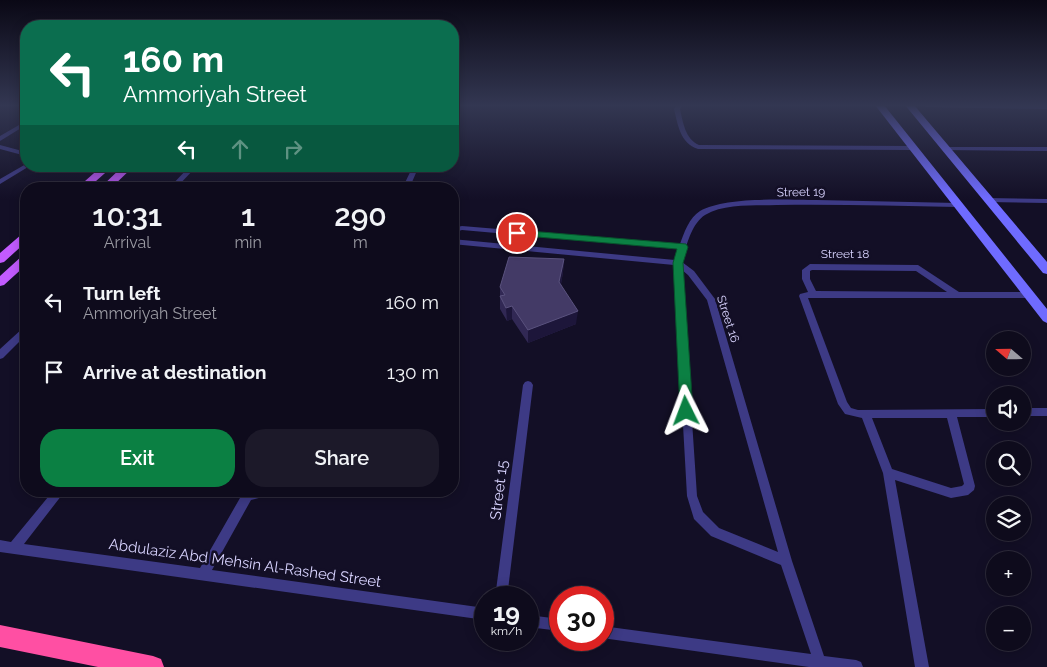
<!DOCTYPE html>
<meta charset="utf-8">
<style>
:root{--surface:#0e0b1c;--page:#1c1929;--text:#f1f3f6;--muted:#9b9ba3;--line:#2e2b3b;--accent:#0b8043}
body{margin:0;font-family:Raleway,sans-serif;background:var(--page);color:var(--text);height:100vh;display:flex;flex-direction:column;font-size:19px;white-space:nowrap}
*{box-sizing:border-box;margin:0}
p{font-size:16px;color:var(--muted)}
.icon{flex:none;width:28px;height:28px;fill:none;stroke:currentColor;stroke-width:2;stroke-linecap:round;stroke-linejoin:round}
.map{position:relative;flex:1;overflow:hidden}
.sheet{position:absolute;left:20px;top:182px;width:439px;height:315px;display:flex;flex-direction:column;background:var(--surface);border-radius:20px;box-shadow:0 2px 12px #0003,0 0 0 1px var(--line)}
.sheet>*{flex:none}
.banner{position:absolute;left:20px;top:20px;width:439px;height:152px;border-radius:20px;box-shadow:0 2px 12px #0003,0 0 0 1px var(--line);background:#0b6e4f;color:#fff;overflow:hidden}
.needle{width:32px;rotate:290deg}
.fabs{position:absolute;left:986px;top:331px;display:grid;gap:10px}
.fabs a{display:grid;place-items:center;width:45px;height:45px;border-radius:50%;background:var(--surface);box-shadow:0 2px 12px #0003,0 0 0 1px var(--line);font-size:25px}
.speed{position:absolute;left:474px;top:586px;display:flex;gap:10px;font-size:25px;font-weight:700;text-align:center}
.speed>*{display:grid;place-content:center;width:65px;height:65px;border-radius:50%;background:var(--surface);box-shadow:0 2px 12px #0003,0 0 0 1px var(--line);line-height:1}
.speed small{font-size:12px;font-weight:400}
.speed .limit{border:8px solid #d22;background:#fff;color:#111}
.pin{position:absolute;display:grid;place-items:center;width:42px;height:42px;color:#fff;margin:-21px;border:2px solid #fff;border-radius:50%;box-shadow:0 1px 5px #0007}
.me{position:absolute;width:55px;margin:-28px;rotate:357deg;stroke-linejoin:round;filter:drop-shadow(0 0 4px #0008)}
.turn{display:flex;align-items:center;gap:18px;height:105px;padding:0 20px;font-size:22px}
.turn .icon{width:65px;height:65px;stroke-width:2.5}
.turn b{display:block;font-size:35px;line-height:42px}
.lanes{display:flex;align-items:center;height:48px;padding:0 20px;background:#0003;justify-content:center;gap:25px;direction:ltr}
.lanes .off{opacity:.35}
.eta{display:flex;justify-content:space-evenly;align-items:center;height:85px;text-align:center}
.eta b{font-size:30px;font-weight:600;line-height:35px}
.action{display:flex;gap:10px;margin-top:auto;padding:10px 20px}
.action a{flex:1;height:58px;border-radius:20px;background:var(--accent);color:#fff;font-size:20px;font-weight:600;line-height:58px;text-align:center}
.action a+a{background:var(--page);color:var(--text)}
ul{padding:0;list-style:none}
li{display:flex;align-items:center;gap:15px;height:70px;padding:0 20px}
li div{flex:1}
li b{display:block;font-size:19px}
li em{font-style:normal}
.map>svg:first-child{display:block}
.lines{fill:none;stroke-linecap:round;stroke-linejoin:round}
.minor{fill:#3d3a85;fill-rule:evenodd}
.secondary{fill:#6f6bff;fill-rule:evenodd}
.primary{fill:#c25bff;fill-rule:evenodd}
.motorway{fill:#ff4fa3;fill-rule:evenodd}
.wall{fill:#312854}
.shaded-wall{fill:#1d163a}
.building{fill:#433a66;stroke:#5a527e}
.route{fill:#0b8043;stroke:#07532c}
.labels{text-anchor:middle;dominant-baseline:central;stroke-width:5;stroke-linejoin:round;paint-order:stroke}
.street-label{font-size:12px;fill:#d9d4ff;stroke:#130f26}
.near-street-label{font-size:15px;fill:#d9d4ff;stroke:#130f26}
</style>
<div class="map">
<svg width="1047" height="667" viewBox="0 0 1047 667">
<rect width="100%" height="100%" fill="#130f26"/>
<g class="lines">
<path class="minor" d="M677 105H683L680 109C683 122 685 139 699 145L914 146 917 148 914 150 698 149C680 143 678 125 674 109Z
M923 105H1047V109L926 107Z
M26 121V125L0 141V136Z
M0 145 26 152V156L0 149Z
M945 147H1047V151L943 150V148Z
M26 164V166H29L28 167 0 184V179Z
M190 166H197L175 189H168Z
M413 166H419L409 189H402Z
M986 198 1047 199V203L988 202 984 200Z
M817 200 957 203 961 205 957 207C897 206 837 204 777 205 755 206 725 203 705 215 691 224 686 247 682 262L694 271 715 299 792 561 824 656 856 660 861 662 863 667H809L602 638V626L811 654 781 565 711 536 694 519 687 496 674 265 452 244V239L675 260 678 249 462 230 452 233V228L462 226 680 244C684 233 689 218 700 211 726 196 787 200 817 200ZM682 270 688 275 707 300 778 552 719 528 703 512 697 496Z
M810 264 918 265 959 292H1029L1033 295 1029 298H808L847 402 851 408 858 410 995 409V417H957L975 486 974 490 968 495 951 498 895 480 929 667H915L883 473 862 418 845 414 838 404 799 296 800 294 808 292 802 279V270ZM812 270 916 271 947 292 816 291 810 279V271ZM872 418H947L964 484 962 486 951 488 892 469Z
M26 327V335L3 358 0 359V349L23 328Z
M528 381 531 382 533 385 507 598H495L523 385 525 382Z
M1022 408H1047V416H1022Z
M53 491H65L24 544 200 568 244 491H271L270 495 251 500 212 570 485 608V620L0 552V540L11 542Z
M528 615 560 619V631L528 627Z"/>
<path class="secondary" d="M875 105H884L1047 309V323L1043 321Z
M905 105H914L1047 262V274L1043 273Z"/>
<path class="primary" d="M102 166H113L87 189H76Z
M123 166H134L110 189H99Z
M26 233V242L4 262 0 263V253L22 234Z
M26 255V265L4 285 0 286V276L22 256Z"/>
<path class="motorway" d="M0 625 153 656 161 659 164 667H98L0 647Z"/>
</g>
<path class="wall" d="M564 259 563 272 561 284 576 324 528 343 512 319 507 321 500 309V287Z"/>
<path class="shaded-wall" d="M564 259 563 272 559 295V282Z
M512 306V319L507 321 506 308Z
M578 311 576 324 528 343V330Z"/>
<path class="building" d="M509 257 564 259 559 282 578 311 528 330 512 306 506 308 500 296 505 295 500 287Z"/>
<linearGradient id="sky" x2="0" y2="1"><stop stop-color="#0a0815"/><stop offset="0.53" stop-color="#333752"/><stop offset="1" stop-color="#333752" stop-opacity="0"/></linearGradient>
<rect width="1047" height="199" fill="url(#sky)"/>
<path class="route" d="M517 230 686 244 688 247 683 263 693 411 691 415 686 417 682 415 680 411 673 263 677 249 514 235 513 233Z"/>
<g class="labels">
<g class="street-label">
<text transform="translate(801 192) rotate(-1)">Street 19</text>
<text x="845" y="254">Street 18</text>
<text transform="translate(728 319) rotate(72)">Street 16</text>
</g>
<g class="near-street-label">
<text transform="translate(499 490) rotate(-83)">Street 15</text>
<text transform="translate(245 563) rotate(8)">Abdulaziz Abd Mehsin Al-Rashed Street</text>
</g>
</g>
</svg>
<div class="fabs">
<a><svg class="needle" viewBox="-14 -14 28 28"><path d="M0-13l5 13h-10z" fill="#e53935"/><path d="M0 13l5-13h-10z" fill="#9b9ba3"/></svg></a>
<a><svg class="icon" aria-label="sound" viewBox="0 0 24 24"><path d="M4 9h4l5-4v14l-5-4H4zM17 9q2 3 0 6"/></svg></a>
<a><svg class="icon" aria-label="search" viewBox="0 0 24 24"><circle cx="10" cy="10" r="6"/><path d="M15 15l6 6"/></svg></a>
<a><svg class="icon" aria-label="layers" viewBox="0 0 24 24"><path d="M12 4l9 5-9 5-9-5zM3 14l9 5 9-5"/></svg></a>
<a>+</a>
<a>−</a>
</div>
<div class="speed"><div>19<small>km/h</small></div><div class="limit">30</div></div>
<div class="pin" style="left:517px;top:233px;background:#d93025"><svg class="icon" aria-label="arrive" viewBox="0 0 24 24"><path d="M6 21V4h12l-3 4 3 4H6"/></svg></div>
<svg class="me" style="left:686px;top:411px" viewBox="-20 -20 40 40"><path d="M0-17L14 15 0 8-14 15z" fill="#0b8043" stroke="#fff" stroke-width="4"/></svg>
<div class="banner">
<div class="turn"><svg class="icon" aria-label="left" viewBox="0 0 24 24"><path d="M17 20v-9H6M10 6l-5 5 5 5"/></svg><div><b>160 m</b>Ammoriyah Street</div></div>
<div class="lanes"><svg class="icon" aria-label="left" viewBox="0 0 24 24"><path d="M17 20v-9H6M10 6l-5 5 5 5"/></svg><svg class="icon off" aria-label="ahead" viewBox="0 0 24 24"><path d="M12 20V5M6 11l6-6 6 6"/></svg><svg class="icon off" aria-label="right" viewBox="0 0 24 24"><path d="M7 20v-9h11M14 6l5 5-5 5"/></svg></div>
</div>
<section class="sheet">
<div class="eta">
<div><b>10:31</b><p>Arrival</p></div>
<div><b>1</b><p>min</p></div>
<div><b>290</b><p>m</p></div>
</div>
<ul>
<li><svg class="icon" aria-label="left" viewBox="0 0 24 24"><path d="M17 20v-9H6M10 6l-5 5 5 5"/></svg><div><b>Turn left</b><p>Ammoriyah Street</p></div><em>160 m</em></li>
<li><svg class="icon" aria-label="arrive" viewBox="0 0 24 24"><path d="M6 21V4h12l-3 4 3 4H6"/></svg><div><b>Arrive at destination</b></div><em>130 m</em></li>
</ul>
<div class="action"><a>Exit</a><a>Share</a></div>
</section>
</div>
